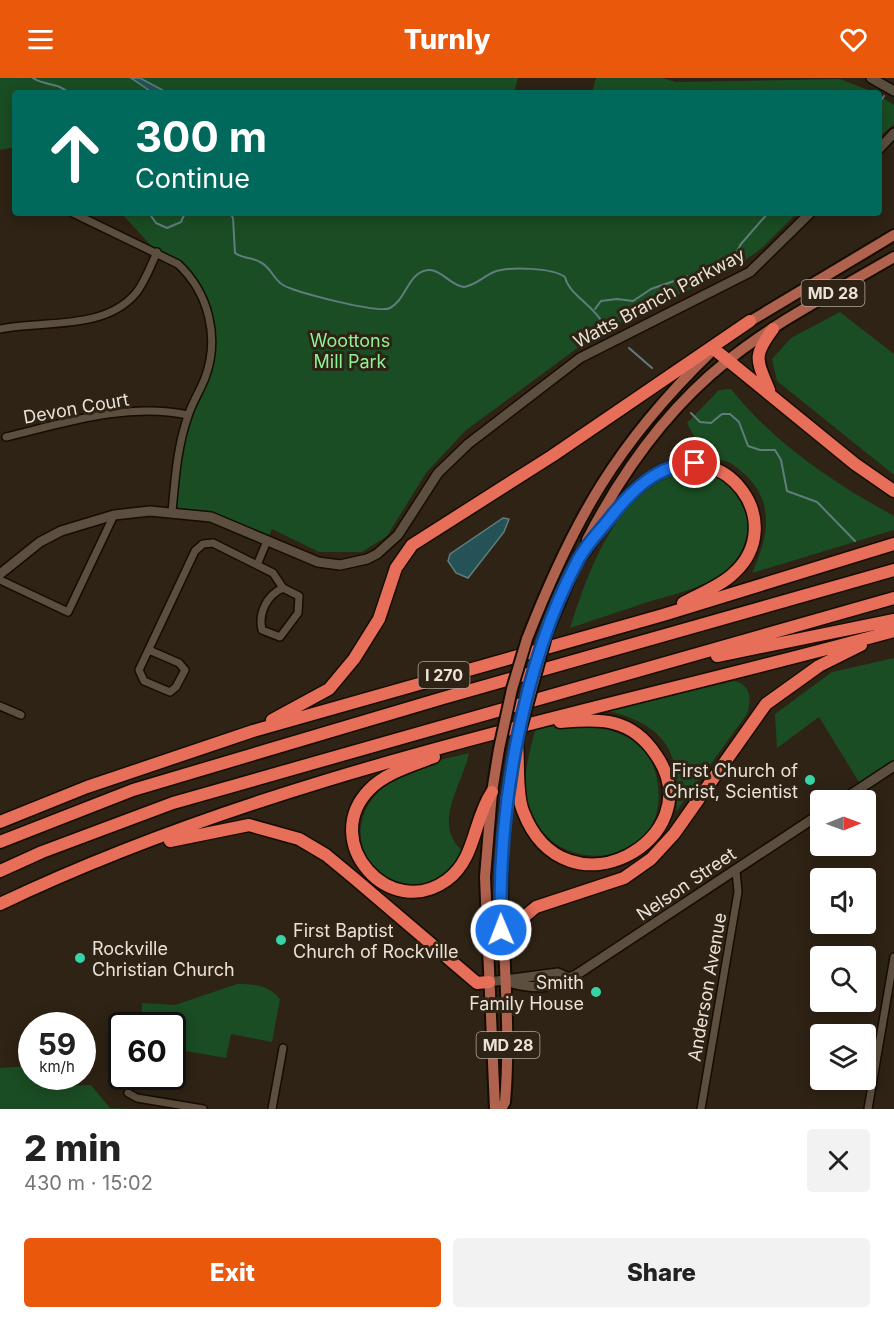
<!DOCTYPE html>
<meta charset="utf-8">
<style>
:root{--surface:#fff;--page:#f2f2f2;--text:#222;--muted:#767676;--accent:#ea580c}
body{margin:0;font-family:Inter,sans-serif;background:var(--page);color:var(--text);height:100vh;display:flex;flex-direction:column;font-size:22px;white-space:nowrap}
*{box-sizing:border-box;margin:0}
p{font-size:20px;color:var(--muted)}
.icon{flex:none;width:33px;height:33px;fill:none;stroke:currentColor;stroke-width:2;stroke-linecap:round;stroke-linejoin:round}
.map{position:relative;height:1031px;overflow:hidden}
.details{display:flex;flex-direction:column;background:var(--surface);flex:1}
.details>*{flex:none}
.top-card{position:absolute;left:12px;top:12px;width:870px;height:126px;border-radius:6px;box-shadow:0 3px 15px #0003;background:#00695c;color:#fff;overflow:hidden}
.needle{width:39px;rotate:89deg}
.fabs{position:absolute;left:810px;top:712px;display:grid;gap:12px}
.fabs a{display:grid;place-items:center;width:66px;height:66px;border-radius:6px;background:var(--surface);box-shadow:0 3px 15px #0003;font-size:30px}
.speed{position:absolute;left:18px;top:934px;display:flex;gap:12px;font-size:30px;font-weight:700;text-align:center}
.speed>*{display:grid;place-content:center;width:78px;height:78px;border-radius:50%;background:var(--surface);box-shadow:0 3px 15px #0003;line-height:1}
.speed small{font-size:15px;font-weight:400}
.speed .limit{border:3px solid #111;border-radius:9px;background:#fff;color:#111}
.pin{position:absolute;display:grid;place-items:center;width:51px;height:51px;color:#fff;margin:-26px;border:3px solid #fff;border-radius:50%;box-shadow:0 2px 6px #0007}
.me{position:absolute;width:66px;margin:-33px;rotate:359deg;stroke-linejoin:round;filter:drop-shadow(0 0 4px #0008)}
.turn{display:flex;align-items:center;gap:21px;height:126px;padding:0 24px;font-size:27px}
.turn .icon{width:78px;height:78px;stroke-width:2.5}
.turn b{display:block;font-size:42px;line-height:51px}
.round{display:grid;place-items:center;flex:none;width:63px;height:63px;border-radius:6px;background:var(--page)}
.overview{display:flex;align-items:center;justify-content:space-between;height:102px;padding:0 24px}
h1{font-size:36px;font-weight:800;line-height:45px}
.primary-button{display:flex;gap:12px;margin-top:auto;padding:12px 24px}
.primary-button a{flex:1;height:69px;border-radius:6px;background:var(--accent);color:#fff;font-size:24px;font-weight:800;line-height:69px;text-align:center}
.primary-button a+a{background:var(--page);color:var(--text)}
header{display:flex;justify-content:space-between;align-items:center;height:78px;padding:0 24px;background:var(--accent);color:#fff;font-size:27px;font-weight:800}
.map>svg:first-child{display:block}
.green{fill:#1a4d23}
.water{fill:#255257;stroke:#607d7e;stroke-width:1.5}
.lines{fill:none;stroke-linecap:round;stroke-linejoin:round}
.stream{stroke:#607d7e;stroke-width:2}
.street-casing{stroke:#160c01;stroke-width:10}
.secondary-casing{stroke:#160c01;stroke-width:12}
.primary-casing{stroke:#160c01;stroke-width:14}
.highway-casing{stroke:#160c01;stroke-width:15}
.street{stroke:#5c4f3f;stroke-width:7}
.secondary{stroke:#5c4f3f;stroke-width:9}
.primary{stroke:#af624e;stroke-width:10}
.highway{stroke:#e76e58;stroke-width:12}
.primary-bridge-casing{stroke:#160c01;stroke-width:14;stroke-linecap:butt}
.primary-bridge{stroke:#af624e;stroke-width:10}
.route-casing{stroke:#114b97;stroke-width:15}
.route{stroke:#1a73e8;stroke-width:10}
.poi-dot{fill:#36d4a7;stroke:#2e2314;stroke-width:2}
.labels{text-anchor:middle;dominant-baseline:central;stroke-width:6;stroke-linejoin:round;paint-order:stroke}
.shield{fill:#2e2314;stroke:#b2a99d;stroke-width:1.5}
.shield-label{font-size:16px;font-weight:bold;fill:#eae2d8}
.street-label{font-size:18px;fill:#eae2d8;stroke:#2e2314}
.park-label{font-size:18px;fill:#8df399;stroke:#2e2314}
.poi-label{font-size:18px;fill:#eae2d8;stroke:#2e2314;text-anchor:end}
</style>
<header><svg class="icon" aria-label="menu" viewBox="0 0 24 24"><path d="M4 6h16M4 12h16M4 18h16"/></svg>Turnly<svg class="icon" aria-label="heart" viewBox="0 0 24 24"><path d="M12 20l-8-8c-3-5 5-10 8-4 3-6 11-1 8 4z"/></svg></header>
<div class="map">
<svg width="894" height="1031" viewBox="0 0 894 1031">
<rect width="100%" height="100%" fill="#2e2314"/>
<path class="green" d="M0 0H518L514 15H15V69L0 72Z
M596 0H662L676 4 840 1 876 15H592Z
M879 17 894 27V46L879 59Z
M121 135H797L762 170 736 189 595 257 465 353 426 395 387 458 362 474H319L272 451 267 463 211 439 172 434 179 371 206 298 212 249 191 198 157 174Z
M840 234 894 276V397L777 303 772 281 791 260Z
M731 311C774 365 833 405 894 438V452L752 495C772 451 775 416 732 386 725 381 713 382 707 376 699 369 692 354 687 345L719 312Z
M683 393C707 393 729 398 741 421 748 434 750 446 746 460 736 504 685 513 648 524 622 533 596 541 570 550 590 488 615 416 683 393Z
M894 580V688L862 709 819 639 777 670 775 636 832 594Z
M734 603C751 606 752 622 747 636L676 734C682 677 667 647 608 633Z
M588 648C618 652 646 662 655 693 683 791 545 809 527 721 522 698 530 672 536 649Z
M469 675C463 706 430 747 464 774 459 780 454 791 447 795 387 840 312 747 403 695 422 684 448 681 469 675Z
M237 906C255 906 268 907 280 921L272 964 231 956 226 980 173 971 172 948H142V925L175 927Z
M28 988 31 990 32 999H49L65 1008 91 1007 110 1030 135 1031H0V990Z"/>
<path class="water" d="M131 0H140L168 15H153Z
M503 440 509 441 504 454 468 500 456 495 448 483 450 476Z"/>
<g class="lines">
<path class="stream" d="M33 0C44 8 59 4 68 15
M879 25 884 18
M149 135 156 145 167 150 181 144 185 135
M230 135 233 140 235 175C243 181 252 179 260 184 271 189 273 201 283 207 294 214 379 236 390 230 406 222 408 194 428 192 441 191 451 208 464 209 476 207 484 198 494 194 509 188 553 190 565 199 569 217 594 227 604 247
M595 231 601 223 617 221 633 223 651 211 732 183 741 166 768 135
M629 270 652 290
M691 335 700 344 711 345 722 336H730L739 344 748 368 760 372H775L781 382 787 413 817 424 855 463"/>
<g class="street-casing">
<path id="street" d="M73 135 178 186C209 215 220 260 205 300 200 313 192 325 188 338 177 369 175 402 172 434
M0 251C44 242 104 253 136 215 145 204 151 187 157 174
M6 359C64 345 127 324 188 337
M257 487 267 463
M0 502 68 534 114 437
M149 572 179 585 185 592 176 609 170 614 144 603 139 592 195 473 203 466 213 465 273 495 283 510 299 518 298 535 280 559 262 552C258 535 267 517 283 510
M0 628 21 637
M128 1015 137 1020 203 1031
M272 1031 283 970
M701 1031 738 814 736 793
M868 1031 894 879"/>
</g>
<g class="secondary-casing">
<path id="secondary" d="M871 0 894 13
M879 71 894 55
M0 496 40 464 61 453 114 437 150 433 211 439 318 484 340 487 367 481 377 476 398 457 438 395 468 366 580 280 750 194 810 135
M841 723 894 688
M505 903C521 908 542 912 559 905 565 903 569 899 576 897L820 736
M489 904 558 895 567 899"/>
</g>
<g class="primary-casing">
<path id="primary" d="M744 247 894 157
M587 462C621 396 668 330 727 283 778 242 838 212 894 179
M547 555 580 476
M527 561C573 443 617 365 709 276
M495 1031 485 799 492 714 499 671
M501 1031 505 1024C515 908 487 792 515 676"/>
</g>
<g class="highway-casing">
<path id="highway" d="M714 271 855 386 894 413
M769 312C757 282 752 279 773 251
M578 482C601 452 623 414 658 395 725 358 789 444 734 495 721 508 699 516 683 525
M717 578 894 542
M272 642 329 611 354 581 379 541 396 490 412 467 552 378 750 243
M517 665C519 684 516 716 523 733 565 844 714 760 656 677 631 639 601 641 560 644
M434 679C413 687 385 695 369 712 319 764 390 844 447 802 476 781 473 742 492 714
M0 744 87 709 253 653 663 537 894 466
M170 763 249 747 299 761 326 777 355 801 477 905 489 904
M0 764 133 712 443 620 894 492
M0 793 42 774 173 725 894 520
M0 826C283 691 594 635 894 553
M502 872 518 844 536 829 624 800 651 781 674 756 766 626 819 588 861 567"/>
</g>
<use href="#street" class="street"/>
<use href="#secondary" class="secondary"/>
<use href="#primary" class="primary"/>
<use href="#highway" class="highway"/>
<g class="primary-bridge-casing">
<path id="primary-bridge" d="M517 665 547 555
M499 671 512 611 527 561"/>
</g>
<use href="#primary-bridge" class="primary-bridge"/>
</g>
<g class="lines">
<g class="route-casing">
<path id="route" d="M501 852C497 736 522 587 577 484 585 468 599 454 610 440 632 412 657 387 695 385"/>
</g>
<use href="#route" class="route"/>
</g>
<g class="poi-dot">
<circle cx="810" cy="702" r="6"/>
<circle cx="281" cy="862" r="6"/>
<circle cx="80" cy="880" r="6"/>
<circle cx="596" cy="914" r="6"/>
</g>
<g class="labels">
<g class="shield">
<rect x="801.5" y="202" width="63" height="26" rx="4.5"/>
<rect x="418.5" y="584" width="51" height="26" rx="4.5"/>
<rect x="476.5" y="954" width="63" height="26" rx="4.5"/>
</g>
<g class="shield-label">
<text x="833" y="215">MD 28</text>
<text x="444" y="597">I 270</text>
<text x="508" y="967">MD 28</text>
</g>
<g class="street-label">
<text transform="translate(659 220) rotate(-28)">Watts Branch Parkway</text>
<text transform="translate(76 330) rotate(-10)">Devon Court</text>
<text transform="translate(686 806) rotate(-34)">Nelson Street</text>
<text transform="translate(707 909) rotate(-80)">Anderson Avenue</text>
</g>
<g class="park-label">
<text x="350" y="262">Woottons<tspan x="350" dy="21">Mill Park</tspan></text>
</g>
<g class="poi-label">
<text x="798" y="692">First Church of<tspan x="798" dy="21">Christ, Scientist</tspan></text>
<text x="293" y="852" text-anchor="start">First Baptist<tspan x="293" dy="21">Church of Rockville</tspan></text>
<text x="92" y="870" text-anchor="start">Rockville<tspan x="92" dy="21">Christian Church</tspan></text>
<text x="584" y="904">Smith<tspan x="584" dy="21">Family House</tspan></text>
</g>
</g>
</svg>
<div class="fabs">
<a><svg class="needle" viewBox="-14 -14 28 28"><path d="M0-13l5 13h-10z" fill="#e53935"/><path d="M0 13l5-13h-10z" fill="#767676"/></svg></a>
<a><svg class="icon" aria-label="sound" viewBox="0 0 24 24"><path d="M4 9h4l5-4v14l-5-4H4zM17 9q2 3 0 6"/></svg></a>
<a><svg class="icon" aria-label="search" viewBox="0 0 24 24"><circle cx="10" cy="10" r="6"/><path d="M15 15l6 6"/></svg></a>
<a><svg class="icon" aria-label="layers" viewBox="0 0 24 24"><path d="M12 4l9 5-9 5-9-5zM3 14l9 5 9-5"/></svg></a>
</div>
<div class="speed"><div>59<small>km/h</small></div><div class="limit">60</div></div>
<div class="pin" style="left:695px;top:385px;background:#d93025"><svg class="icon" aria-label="arrive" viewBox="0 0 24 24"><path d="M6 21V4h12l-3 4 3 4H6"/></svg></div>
<svg class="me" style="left:501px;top:852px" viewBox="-20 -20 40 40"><circle r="17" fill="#1a73e8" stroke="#fff" stroke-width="3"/><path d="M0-11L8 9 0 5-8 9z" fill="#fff"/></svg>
<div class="top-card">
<div class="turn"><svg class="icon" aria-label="ahead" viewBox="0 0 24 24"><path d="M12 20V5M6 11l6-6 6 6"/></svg><div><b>300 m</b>Continue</div></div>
</div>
</div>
<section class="details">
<div class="overview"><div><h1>2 min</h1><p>430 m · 15:02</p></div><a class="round"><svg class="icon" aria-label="close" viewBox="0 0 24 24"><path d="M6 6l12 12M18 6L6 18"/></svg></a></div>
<div class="primary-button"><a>Exit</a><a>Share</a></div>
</section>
